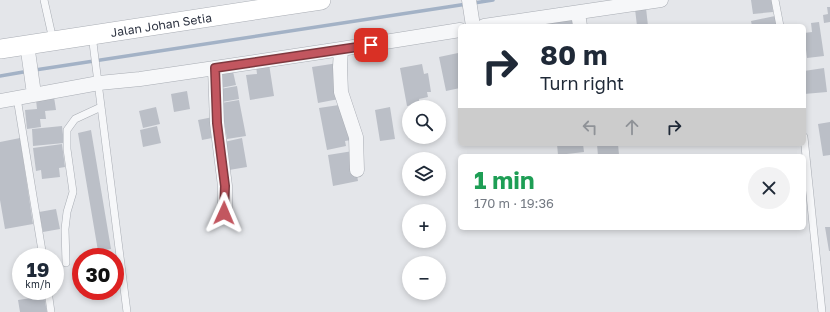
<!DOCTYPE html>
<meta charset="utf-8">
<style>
:root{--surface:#fff;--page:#f2f2f3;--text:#1f2937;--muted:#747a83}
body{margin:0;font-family:"Golos Text",sans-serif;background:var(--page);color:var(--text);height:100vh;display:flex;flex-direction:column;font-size:15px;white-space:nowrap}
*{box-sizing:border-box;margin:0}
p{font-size:13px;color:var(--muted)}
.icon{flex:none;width:22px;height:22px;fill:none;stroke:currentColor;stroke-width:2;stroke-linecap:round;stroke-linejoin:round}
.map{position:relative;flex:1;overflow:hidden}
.panel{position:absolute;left:458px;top:154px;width:348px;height:76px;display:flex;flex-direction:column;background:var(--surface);border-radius:6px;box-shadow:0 2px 6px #0003}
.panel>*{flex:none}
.guide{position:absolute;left:458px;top:24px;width:348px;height:122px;border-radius:6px;box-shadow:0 2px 6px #0003;background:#fff;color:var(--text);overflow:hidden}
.buttons{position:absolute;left:402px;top:100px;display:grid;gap:8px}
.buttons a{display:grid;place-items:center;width:44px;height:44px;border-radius:50%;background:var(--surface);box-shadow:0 2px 6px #0003;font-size:20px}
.speed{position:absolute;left:12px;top:248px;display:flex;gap:8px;font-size:20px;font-weight:700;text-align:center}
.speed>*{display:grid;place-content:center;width:52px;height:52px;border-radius:50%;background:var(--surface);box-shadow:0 2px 6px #0003;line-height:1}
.speed small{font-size:10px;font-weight:400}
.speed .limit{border:6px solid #d22;background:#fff;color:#111}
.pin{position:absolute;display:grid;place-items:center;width:34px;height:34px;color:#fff;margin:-17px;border-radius:8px;box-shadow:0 2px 6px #0006}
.me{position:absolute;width:44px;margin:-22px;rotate:1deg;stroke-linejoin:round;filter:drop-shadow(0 0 3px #0008)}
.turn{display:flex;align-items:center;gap:14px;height:84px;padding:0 16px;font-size:18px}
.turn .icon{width:52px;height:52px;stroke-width:2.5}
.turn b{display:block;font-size:28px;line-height:34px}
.lanes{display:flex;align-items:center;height:38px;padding:0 16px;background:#0003;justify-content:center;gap:20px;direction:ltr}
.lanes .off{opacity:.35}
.round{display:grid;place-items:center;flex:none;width:42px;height:42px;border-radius:21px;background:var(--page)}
.head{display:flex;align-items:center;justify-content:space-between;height:68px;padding:0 16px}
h1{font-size:24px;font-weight:700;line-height:30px;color:#1e9e55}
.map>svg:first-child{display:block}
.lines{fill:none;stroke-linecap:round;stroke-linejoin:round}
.stream{stroke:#a3b2c6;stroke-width:3.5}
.building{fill:#bbbfc7}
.service-casing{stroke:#a9adb4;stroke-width:8}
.minor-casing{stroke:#a9adb4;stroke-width:15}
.secondary-casing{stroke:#a9adb4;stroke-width:20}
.service{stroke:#f6f7f9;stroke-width:7}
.minor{stroke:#f6f7f9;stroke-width:14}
.secondary{stroke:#fff;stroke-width:19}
.route-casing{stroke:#7e383e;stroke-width:10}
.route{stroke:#c2565f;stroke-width:7}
.labels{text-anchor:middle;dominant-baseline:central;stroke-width:4;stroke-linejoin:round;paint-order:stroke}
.street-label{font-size:12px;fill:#2d3341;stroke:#f3f5f8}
</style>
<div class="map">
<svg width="830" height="312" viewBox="0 0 830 312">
<rect width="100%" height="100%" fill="#e4e6ea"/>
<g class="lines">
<path class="stream" d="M474 3 493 0
M35 70 467 4
M0 76 29 71"/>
</g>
<path class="building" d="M751 0H772L773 12 753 14Z
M827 7H830V22L824 23 823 15 828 14Z
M646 8 648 26H637L635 9Z
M574 14 576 26H549L548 18Z
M775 16 777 26H752L751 21Z
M819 22 824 56 807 58 804 33 812 32 811 23Z
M458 53 460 63V88L446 91 439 57Z
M338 63 344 98 318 103 312 67Z
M269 64 274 96 250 100 246 75 257 74 256 66Z
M422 64 424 74 428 73 431 92H427L428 97 419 99 420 104 407 106 400 68Z
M232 67 236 85 221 88 217 70Z
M824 68 827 92 804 94V71Z
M237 86 239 99 222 102 220 89Z
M187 91 190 109 174 112 171 94Z
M54 97 56 110 45 111 46 119H40L41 127 27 129 25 110 37 109 36 100Z
M239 100 246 136 227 139 221 103Z
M339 105 351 140 345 141 346 146 327 150 319 108Z
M156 107 160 124 143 128 139 111Z
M390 107 395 139 380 141 375 110Z
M213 117 217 137 202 140 198 120Z
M830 122V155L823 156 818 124Z
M62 126 64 143 33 146 32 129Z
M157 126 161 143 143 147 140 130Z
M91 130 111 249 98 251 78 133Z
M20 138 33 224 5 229 0 200V142Z
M242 138 247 167 229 170 224 142Z
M62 144 65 167 59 168 60 177 42 179 41 170 36 171 33 148Z
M557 144H583L584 152 558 155Z
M597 144H618L619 155 598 156Z
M353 151 358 181 333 186 328 155Z
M56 209 60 229 43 232 39 212Z
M825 227H830V251H829Z
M44 296 47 312H20L18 300Z"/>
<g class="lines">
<g class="service-casing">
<path id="service" d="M44 0 53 40
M775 0 780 26
M92 35 127 312
M17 98 43 257
M804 137 822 312
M66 263 65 229 67 212 73 192 67 149V130L75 119 101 107
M48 291 51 312"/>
</g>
<g class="minor-casing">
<path id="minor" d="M469 0 473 26
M578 13 580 26
M484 26 661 0
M27 44 34 94
M341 49 340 67 341 92 356 137 357 170
M215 68 217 123 225 186V213
M0 101 99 83 140 79 215 68 341 49 460 30"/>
</g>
<g class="secondary-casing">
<g id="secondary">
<path id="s1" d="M0 49 321 0"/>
</g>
</g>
<use href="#service" class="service"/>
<use href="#minor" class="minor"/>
<use href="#secondary" class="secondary"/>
</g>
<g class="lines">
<g class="route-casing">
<path id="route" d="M224 213 225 186 217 123 215 68 371 45"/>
</g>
<use href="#route" class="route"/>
</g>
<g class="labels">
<g class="street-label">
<text stroke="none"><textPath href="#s1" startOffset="163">Jalan Johan Setia</textPath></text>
</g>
</g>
</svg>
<div class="buttons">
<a><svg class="icon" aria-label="search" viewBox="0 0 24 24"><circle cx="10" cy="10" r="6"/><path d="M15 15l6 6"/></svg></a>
<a><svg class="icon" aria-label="layers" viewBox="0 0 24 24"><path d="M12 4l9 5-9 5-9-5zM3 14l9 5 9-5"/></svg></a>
<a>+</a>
<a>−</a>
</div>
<div class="speed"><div>19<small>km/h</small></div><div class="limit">30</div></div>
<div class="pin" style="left:371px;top:45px;background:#d93025"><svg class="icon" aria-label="arrive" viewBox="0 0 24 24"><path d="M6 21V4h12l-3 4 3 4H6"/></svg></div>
<svg class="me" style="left:224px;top:213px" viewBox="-20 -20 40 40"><path d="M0-17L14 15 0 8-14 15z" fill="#c2565f" stroke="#fff" stroke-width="4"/></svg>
<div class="guide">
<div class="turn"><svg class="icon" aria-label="right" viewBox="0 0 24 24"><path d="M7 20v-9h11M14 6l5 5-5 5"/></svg><div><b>80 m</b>Turn right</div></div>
<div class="lanes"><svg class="icon off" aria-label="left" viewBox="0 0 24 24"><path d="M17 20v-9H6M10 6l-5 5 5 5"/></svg><svg class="icon off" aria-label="ahead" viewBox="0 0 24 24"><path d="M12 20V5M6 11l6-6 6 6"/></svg><svg class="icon" aria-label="right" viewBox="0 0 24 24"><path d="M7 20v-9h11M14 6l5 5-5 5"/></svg></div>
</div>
<section class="panel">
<div class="head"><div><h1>1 min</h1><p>170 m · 19:36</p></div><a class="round"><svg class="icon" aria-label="close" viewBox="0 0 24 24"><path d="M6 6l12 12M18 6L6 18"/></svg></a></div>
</section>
</div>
